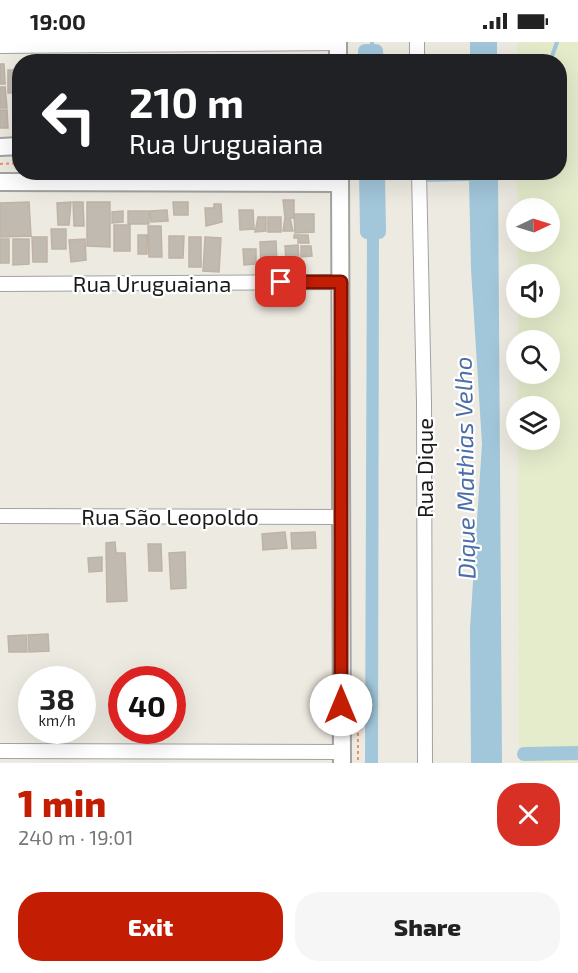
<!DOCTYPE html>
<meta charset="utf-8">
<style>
:root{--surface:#fff;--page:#f6f6f6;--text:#222;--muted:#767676;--accent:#c31e04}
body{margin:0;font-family:"Exo 2",sans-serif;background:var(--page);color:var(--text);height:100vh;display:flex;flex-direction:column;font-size:22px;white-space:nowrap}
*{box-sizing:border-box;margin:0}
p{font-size:20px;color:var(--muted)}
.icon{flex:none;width:33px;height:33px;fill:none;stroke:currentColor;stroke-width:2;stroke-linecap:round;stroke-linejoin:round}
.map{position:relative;height:721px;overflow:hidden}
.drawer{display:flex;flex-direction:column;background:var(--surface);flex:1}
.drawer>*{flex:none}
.hud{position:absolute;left:12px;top:12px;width:555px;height:126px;border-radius:24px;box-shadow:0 6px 24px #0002;background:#202124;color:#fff;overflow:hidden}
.needle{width:39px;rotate:86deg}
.tools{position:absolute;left:506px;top:156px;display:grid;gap:12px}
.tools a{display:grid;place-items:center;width:54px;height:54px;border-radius:50%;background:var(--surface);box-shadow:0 6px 24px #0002;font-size:30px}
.speed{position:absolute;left:18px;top:624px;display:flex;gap:12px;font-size:30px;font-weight:700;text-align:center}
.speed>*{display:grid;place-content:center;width:78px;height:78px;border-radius:50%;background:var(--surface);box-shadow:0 6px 24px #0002;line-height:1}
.speed small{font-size:15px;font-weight:400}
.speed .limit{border:9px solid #d22;background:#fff;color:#111}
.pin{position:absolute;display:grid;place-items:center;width:51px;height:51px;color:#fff;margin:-26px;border-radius:12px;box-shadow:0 3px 9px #0006}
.me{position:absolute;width:66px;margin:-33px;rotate:0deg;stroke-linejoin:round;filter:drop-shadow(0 0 4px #0008)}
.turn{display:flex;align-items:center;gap:21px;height:126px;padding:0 18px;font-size:27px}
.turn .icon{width:78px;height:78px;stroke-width:2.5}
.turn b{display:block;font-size:42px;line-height:51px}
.round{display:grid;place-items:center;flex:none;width:63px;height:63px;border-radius:24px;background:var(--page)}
.head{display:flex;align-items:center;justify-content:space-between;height:102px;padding:0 18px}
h1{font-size:36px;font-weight:800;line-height:45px;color:var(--accent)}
.button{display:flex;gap:12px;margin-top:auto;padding:12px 18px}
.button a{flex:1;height:69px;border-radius:24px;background:var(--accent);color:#fff;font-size:24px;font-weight:800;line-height:69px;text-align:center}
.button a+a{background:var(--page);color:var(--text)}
.status{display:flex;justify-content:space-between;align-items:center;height:42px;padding:0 30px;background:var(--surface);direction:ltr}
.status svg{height:16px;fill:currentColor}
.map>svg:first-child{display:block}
.farmland{fill:#e5eccc}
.water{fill:#a2c6da}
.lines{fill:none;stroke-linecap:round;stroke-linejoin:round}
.stream{stroke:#a2c6da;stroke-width:4}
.canal{stroke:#a2c6da;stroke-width:14}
.building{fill:#c1bab1;stroke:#beb3a4;stroke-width:1.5}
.minor-casing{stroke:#a2a2a2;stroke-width:16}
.tertiary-casing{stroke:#a2a2a2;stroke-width:20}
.path{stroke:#f78a68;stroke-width:2;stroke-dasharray:3 3;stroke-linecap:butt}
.minor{stroke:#fff;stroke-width:14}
.tertiary{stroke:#fff;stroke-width:16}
.route-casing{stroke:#7f1403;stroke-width:15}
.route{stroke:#c31e04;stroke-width:10}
.labels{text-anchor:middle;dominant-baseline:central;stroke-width:4.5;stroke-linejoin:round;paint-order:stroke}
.street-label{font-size:22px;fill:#1b1b1b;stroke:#fff}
.water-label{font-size:24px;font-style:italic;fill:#4b6da8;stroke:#fff}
</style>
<div class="status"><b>19:00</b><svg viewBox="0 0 49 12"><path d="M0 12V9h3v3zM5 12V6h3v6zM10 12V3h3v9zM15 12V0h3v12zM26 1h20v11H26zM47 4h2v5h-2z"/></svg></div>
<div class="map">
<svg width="578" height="721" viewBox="0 0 578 721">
<rect width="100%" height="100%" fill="#edeae1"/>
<path class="farmland" d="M517 0H578V721H519L518 398H549V364H518V332H549V298H518V266H549V232H518V200H549V166H518L517 131 560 130V20L517 19Z"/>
<path class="water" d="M470 0H497V19H470Z
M424 131H498L502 721H471L470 586 482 402 471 227 469 139 425 140Z
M367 190H379L378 721H365Z"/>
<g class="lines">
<path class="stream" d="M372 0V20
M550 20 557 0
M371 130 372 193"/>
<path class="canal" d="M365 20V9H376L377 20
M366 130 367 190H379L378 130
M524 712 578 711"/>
</g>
<path class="building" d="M0 22H4L5 42H0Z
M8 28H20V51H8Z
M0 45H5L7 66H0Z
M15 59H20V76H16Z
M0 68H7L8 86H0Z
M283 158H294V176H290L293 189H283L285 175Z
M29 160 31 194 0 195V161Z
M71 160 69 183H58L57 161Z
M73 160H83L84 184H74Z
M87 160H110V205L87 204Z
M173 160H188V173H174Z
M214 162H221L222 180 206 184 205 166H214Z
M167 168 168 179 151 180 150 169Z
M239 168H253L254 187 240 188Z
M123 169V180L112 181V170Z
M128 169H149V182H128Z
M294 172H314V190L295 191Z
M258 175H266V189L255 190Z
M268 175H281V190H268Z
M114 183H130V209H114Z
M148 184H161L162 215H149Z
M51 187H66V207H52Z
M138 193H147V212H138Z
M294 193H308L309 201H298V196H294Z
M169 194H184L183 216H169Z
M32 195H47V220H33Z
M189 195H201V225H189Z
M205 195 221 196 219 230 203 229Z
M0 197H9V221H0Z
M13 197H29V222L13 223Z
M85 197 86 218 71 220 69 198Z
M276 199 277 222 261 223 260 200Z
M298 203 299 217 286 218 285 204Z
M301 204H311L312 214 301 215Z
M243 207H256V222L244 223Z
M285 490 287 506 263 508 262 492Z
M315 490 316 506 292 507 291 491Z
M115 500 116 511H125L127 559 107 560 106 501Z
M148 502H161L162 529H149Z
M185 510 186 546 171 547 169 511Z
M102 515V529L89 530 88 516Z
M48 592 49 609 29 610 28 593Z
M26 593 27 610H9L8 594Z"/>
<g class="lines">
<g class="minor-casing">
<path id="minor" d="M417 0V20
M0 4 338 1
M419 130 424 360 425 721
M0 242 341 240
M0 474 340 475
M0 709 342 710"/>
</g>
<g class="tertiary-casing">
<path id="tertiary" d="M338 0V20
M0 105 20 104
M340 130 342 721
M0 140 340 141"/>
</g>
<path class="path" d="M0 122 20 121
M358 691V721"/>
<use href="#minor" class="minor"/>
<use href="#tertiary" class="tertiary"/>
</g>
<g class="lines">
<g class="route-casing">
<path id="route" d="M281 240H341V663"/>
</g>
<use href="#route" class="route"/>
</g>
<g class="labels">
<g class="street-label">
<text x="152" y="241">Rua Uruguaiana</text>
<text transform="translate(424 426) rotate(-90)">Rua Dique</text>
<text x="170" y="474">Rua São Leopoldo</text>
</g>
<g class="water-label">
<text transform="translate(464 426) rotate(-91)">Dique Mathias Velho</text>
</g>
</g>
</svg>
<div class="tools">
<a><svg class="needle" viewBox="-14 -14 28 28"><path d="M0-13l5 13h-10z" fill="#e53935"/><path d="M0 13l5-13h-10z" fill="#767676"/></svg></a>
<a><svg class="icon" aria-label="sound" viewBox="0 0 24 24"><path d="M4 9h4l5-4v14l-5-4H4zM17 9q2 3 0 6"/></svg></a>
<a><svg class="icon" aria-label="search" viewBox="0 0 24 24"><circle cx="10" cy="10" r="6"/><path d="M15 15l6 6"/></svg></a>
<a><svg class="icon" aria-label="layers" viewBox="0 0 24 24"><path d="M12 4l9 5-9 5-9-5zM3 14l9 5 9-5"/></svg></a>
</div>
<div class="speed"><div>38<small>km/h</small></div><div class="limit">40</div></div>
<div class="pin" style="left:281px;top:240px;background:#d93025"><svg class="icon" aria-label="arrive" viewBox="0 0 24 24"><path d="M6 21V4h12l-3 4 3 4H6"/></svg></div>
<svg class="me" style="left:341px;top:663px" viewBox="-20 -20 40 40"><circle r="19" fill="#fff"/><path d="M0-13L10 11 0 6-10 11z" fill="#c31e04"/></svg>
<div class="hud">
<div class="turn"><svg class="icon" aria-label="left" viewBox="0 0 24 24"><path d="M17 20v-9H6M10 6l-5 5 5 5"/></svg><div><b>210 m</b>Rua Uruguaiana</div></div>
</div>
</div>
<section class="drawer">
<div class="head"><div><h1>1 min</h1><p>240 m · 19:01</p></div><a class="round" style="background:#d93025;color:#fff"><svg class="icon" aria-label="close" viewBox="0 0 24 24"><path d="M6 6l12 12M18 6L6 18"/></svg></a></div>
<div class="button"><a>Exit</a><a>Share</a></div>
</section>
